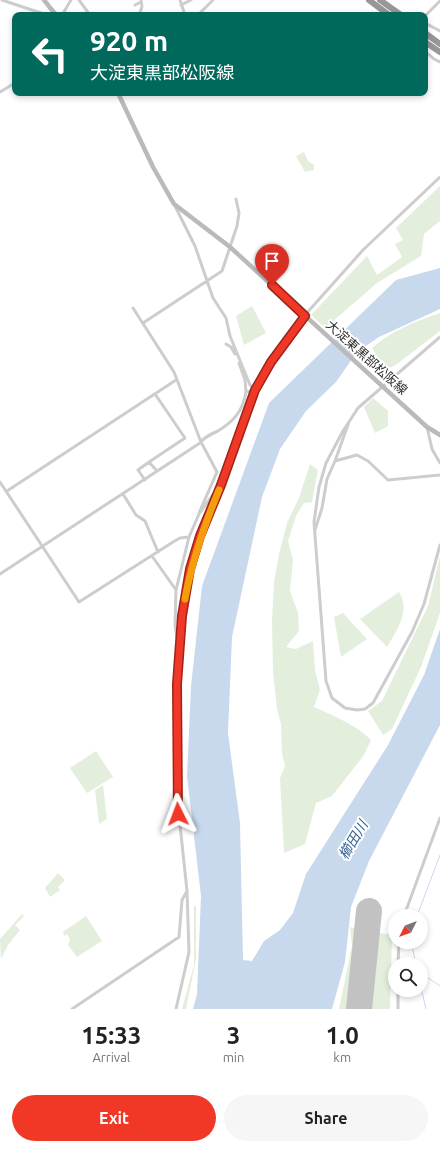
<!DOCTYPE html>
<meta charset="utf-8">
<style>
:root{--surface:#fff;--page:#f6f6f6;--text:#222;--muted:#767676;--accent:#f13827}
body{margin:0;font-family:Ubuntu,"Noto Sans JP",sans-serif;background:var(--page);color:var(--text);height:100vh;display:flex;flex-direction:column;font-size:15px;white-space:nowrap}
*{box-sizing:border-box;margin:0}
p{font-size:13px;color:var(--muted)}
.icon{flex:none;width:22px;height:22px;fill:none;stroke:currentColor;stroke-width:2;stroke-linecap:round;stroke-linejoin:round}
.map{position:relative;height:1009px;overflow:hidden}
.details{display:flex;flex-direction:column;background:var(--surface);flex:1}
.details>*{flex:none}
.top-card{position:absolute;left:12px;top:12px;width:416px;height:84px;border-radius:8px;box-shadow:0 2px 6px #0003;background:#00695c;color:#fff;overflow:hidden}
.needle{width:26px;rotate:228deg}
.fabs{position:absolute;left:388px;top:909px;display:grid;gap:8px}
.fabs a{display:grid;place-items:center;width:40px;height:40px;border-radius:50%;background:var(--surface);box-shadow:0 2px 6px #0003;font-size:20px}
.pin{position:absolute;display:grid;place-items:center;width:34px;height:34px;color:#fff;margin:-41px -17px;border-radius:50% 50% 50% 0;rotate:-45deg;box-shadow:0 0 4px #0007}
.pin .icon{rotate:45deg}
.me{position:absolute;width:44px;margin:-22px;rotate:357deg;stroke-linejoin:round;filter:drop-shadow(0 0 3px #0008)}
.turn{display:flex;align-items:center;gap:14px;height:84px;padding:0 12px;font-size:18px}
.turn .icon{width:52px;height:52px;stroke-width:2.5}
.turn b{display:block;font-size:28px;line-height:34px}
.eta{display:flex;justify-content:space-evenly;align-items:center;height:68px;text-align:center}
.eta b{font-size:24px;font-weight:700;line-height:28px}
.action{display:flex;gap:8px;margin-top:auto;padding:8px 12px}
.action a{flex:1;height:46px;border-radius:24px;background:var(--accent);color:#fff;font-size:16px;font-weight:700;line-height:46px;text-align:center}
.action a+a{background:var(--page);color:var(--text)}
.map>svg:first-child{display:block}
.green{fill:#e3eedd}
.water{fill:#c8d9ee}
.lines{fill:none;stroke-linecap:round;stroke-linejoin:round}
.stream{stroke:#c8d9ee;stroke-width:1}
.runway{stroke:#c2c2c2;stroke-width:26}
.street{stroke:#cdcdcd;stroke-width:3}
.secondary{stroke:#bababa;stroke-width:4.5}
.highway{stroke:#979797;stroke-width:6}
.route-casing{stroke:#9d2419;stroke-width:10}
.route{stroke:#f13827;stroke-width:7}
.slow{stroke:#f59e0b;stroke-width:7}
.labels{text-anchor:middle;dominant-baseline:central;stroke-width:4;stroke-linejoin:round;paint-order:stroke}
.street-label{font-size:13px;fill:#303030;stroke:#fff}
.water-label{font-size:14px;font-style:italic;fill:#376398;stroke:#fff}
</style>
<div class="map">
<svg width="440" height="1009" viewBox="0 0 440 1009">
<rect width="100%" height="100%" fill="#fff"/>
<path class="green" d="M304 152 308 161 314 165V170L305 172 296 156Z
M440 186V221L424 234 421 256 377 283 325 328 311 315 367 256 377 275 402 257 395 244 403 240 396 228Z
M252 306 266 333 244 345 236 316Z
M440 313V331L397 364 386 370 372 348C391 331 416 321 440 313Z
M373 398 388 411V426L375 433 364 407Z
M310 464 318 470 312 502 304 503 296 516 288 541 293 560 290 591 298 613 299 631 286 647 296 649 313 641 315 670 320 690 314 707C334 716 355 724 371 740L364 755 332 796 316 803 305 844 284 853 280 778 285 766 282 754 281 724 277 709 273 672 272 621 274 582 279 554 287 523 299 498Z
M440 556V613L421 667 392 729 383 735 368 711 382 701 428 606Z
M399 592C411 611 397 630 387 647L360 619Z
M343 613 367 639 341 657 334 617Z
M96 751 113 777 87 793 70 768Z
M103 785 107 819 99 824 95 790Z
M58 873 65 880 58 887 60 890 50 897 45 888Z
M194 905 196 907V959L186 1009H182L194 965Z
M22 914 24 916 15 925 20 930 8 945 1 959 0 939Z
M86 916 102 941 77 957 68 945 70 939 67 934 64 936 63 932Z
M350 927 363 930 355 1009H339L352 946Z
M369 931 392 935 390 1009H361Z"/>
<path class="water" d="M440 268V309L379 337 357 352 336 382 306 411 280 449 262 497 232 637 228 733 240 823 243 960 252 961 264 941 280 930 293 913 306 874 388 745 424 675 440 629V725L369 861 351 907 345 962 332 1009H193L197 994 201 896 187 776 191 686 202 586 269 403 396 280Z"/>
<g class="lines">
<path class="stream" d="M417 916 440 855
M411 942 416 964
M421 973 440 986
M421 988 426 1009"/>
<path class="runway" d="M359 1009 369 911"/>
<path class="street" d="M2 0 47 15
M79 0 90 15
M180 0 185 15
M135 5 141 2
M181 5 191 0
M140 13 142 6 141 0
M62 15 71 0
M198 15 213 0
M425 16 440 1
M425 23 440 31
M425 51 434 59 440 62
M0 92 15 83
M175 206 195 246 213 298 226 318 230 336 250 385 255 390
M133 308 174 372 201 442 217 472 199 513
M143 323 222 271 237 226 239 213 236 199
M440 337 358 408 343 431 326 463 319 487 314 522 326 681 332 698 345 708 357 710 365 709 373 703 412 632 424 604 440 545
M226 344 231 347 235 354
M239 363 245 380 246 392
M349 422 335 461 357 455 368 461 388 480 440 475
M427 427 432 449 440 463
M149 462 185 438 155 394
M145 480 138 470 149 462 157 471
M0 482 79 602 173 542 180 538 189 537 199 514 219 486 221 485
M7 491 176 380
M123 494 136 515 145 521 158 552
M315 530 322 508 327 479 335 461
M152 556 176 590
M0 574 200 443C204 437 211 434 218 431 234 421 243 411 246 392L255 390
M179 651 175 625 176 590 189 537
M404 916 440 818
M398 964 399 942
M398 990V1009
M72 1009 179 937 182 900 187 891
M176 1009 189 952 187 891 176 787 177 684 181 616 191 569 200 536 221 485 252 397 271 362 305 315 363 250 440 177"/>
<path class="secondary" d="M44 0 56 15
M118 93 153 167 174 204 230 247 427 427 440 435"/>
<path class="highway" d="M369 0 389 15
M380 0 401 15
M425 33 440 44
M425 42 440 52"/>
</g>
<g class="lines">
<g class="route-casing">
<path id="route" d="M178 814 177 684 182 616 190 569 200 536 221 485 255 390 271 362 305 316 272 285"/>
</g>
<use href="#route" class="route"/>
<path class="slow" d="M185 599C192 560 204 526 219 490"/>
</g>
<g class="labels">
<g class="street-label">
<text transform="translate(367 357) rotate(42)">大淀東黒部松阪線</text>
</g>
<g class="water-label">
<text transform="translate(353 840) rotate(-59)">櫛田川</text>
</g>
</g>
</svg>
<div class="fabs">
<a><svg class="needle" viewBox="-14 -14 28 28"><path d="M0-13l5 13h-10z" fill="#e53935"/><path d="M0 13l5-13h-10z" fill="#767676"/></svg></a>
<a><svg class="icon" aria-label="search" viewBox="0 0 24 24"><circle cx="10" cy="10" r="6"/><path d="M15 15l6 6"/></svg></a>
</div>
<div class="pin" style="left:272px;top:285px;background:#d93025"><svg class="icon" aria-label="arrive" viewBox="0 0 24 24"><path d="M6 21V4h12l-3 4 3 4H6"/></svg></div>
<svg class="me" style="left:178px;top:814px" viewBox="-20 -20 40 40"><path d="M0-17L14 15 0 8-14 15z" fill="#f13827" stroke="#fff" stroke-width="4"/></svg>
<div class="top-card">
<div class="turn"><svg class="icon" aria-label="left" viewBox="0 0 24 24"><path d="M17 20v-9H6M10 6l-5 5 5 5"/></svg><div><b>920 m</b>大淀東黒部松阪線</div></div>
</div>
</div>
<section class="details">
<div class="eta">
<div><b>15:33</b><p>Arrival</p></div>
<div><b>3</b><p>min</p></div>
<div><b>1.0</b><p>km</p></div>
</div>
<div class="action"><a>Exit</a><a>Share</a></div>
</section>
